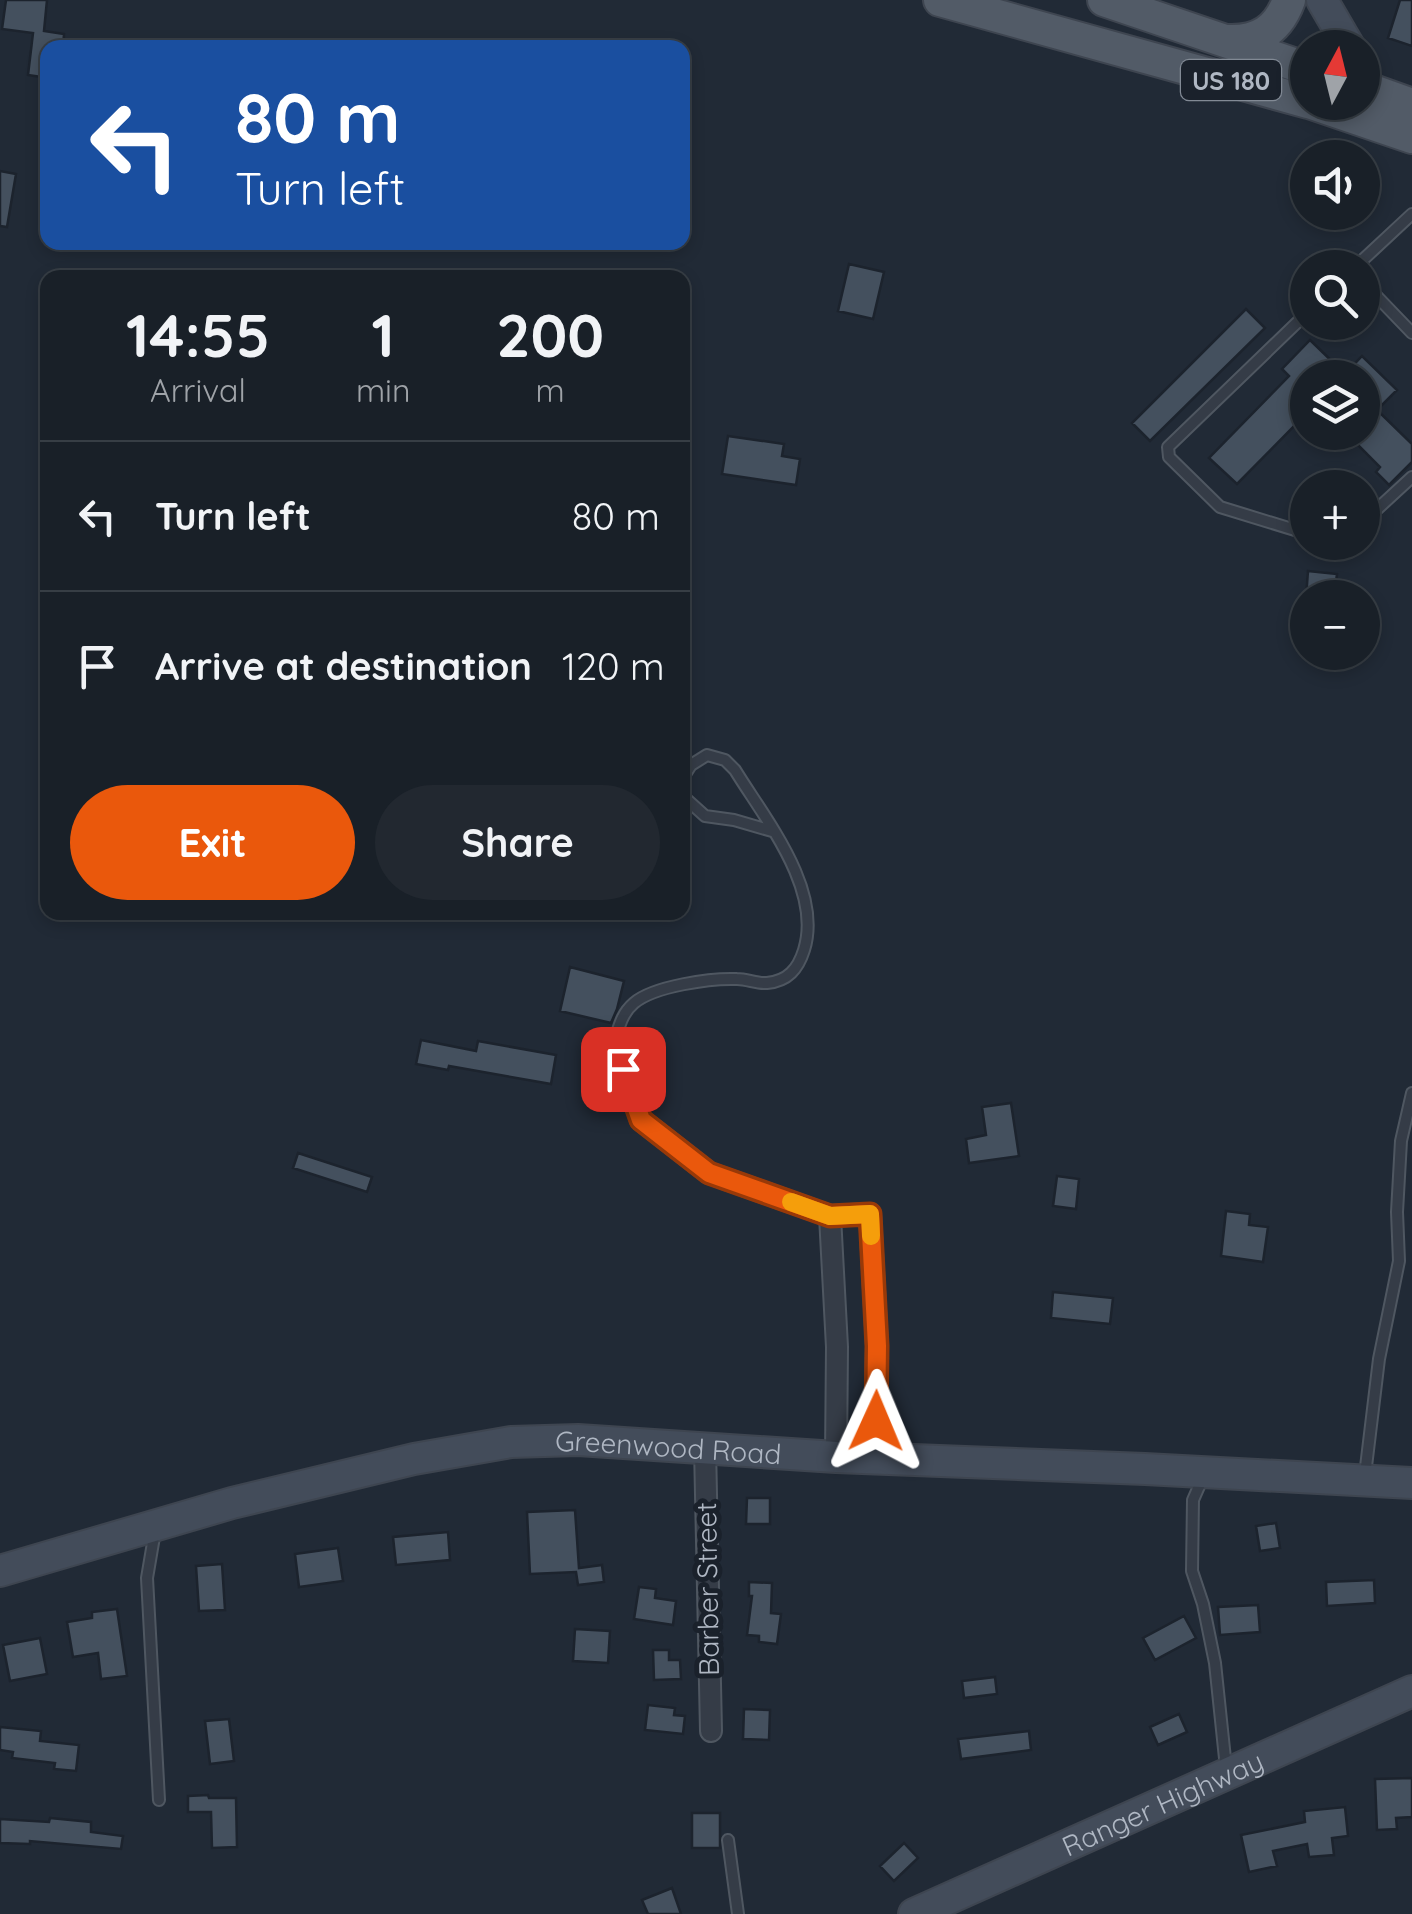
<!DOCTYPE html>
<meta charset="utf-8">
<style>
:root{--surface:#192028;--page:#222830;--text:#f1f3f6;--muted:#9fa3a8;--line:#373e45;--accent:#ea580c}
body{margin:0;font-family:Quicksand,sans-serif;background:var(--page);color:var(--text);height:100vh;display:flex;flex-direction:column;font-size:38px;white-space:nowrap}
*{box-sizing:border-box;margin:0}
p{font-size:32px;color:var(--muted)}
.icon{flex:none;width:55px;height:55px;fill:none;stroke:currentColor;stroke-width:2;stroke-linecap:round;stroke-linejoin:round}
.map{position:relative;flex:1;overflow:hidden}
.drawer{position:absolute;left:40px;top:270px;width:650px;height:650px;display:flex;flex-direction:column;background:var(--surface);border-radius:20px;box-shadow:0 5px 15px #0003,0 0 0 2px var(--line)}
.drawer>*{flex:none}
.top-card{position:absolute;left:40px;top:40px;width:650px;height:210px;border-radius:20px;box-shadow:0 5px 15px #0003,0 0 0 2px var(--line);background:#1a4fa0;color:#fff;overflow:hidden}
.needle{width:65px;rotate:7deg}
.tools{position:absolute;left:1290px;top:30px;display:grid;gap:20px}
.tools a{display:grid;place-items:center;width:90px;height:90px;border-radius:50%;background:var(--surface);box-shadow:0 5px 15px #0003,0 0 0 2px var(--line);font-size:50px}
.pin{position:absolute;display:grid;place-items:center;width:85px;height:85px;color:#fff;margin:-42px;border-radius:20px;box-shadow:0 5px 15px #0006}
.me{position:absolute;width:110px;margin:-55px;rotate:1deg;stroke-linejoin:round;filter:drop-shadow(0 0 8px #0008)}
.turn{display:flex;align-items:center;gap:35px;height:210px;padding:0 30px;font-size:45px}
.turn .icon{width:130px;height:130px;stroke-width:2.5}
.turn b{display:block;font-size:70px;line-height:85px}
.eta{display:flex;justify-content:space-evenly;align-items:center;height:170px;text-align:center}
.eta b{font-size:60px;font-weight:700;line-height:70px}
.cta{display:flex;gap:20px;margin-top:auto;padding:20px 30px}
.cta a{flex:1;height:115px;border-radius:60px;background:var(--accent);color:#fff;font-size:40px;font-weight:700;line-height:115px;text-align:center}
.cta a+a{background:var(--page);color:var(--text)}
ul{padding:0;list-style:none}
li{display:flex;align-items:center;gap:30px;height:150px;padding:0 30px;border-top:2px solid var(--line)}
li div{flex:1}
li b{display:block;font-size:38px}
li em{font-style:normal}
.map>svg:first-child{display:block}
.building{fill:#44505e;stroke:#1c232d;stroke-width:2.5}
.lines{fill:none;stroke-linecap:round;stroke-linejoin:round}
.lane-casing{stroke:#4f5761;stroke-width:14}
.street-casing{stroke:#4f5761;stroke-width:24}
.secondary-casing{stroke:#3e4550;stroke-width:34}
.primary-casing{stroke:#3e4550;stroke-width:36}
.lane{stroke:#353c47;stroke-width:10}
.street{stroke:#353c47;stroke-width:20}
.secondary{stroke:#434c5a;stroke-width:30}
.primary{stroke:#525b67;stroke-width:32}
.route-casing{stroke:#983908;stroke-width:25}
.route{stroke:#ea580c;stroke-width:18}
.slow{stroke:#f59e0b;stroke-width:18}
.labels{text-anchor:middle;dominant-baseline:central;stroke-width:10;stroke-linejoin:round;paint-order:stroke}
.shield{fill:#1a212b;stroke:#828a95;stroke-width:2.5}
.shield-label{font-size:25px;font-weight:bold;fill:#afb7c3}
.street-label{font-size:28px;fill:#afb7c3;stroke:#1a212b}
</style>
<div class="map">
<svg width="1412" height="1914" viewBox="0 0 1412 1914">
<rect width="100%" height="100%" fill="#212a36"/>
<path class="building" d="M6 0H47L44 31 64 34 63 48H48V78L28 75 33 33 2 29Z
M1400 0H1412V46L1388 38Z
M0 171 16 174 7 227 0 226Z
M849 264 884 272 873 319 838 311Z
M1246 309 1265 328 1150 441 1132 423Z
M1310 340 1345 374 1362 356 1397 390 1377 410 1412 444V462L1389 485 1376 472 1380 467 1345 432H1362V378H1308V412L1237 484 1209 458 1289 376 1282 369Z
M728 436 784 444 782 456 800 459 796 485 722 474Z
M1308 571 1337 574 1334 598H1306Z
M570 967 624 981 617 1009 611 1023 560 1011Z
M421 1040 476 1051 478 1041 556 1055 551 1084 449 1066 448 1070 416 1064Z
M1011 1103 1019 1156 969 1163 966 1139 986 1135 982 1107Z
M298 1153 372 1177 367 1192 293 1168Z
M1057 1176 1079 1179 1076 1209 1053 1206Z
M1226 1211 1250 1214 1249 1225 1268 1227 1263 1262 1221 1256Z
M1053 1292 1113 1298 1110 1324 1051 1318Z
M747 1498H770V1524H746Z
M575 1510 579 1568 602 1565 604 1582 578 1585 576 1572 530 1574 527 1512Z
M1276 1523 1280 1548 1260 1551 1256 1526Z
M448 1532 450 1560 396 1565 393 1537Z
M338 1548 343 1581 299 1587 295 1554Z
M222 1564 225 1610 199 1611 196 1566Z
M1374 1580 1375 1603 1327 1606 1326 1582Z
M749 1582 772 1583 771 1613 781 1614 777 1644 759 1642V1636L747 1635 752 1596H749Z
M639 1587 656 1589 655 1598 676 1601 673 1625 634 1619Z
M1258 1605 1260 1632 1220 1635 1218 1607Z
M117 1609 127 1676 101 1679 98 1653 73 1657 67 1622 92 1618V1612Z
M1184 1616 1196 1638 1155 1660 1143 1638Z
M575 1629 610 1631 608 1663 573 1661Z
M40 1638 47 1674 10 1681 3 1645Z
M653 1650H669V1660H680L681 1679 654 1680Z
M995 1677 997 1694 964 1698 962 1681Z
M648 1705 675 1708 674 1715 685 1716 683 1734 645 1730Z
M744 1709 770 1710 769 1740 743 1739Z
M1179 1714 1187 1732 1158 1745 1150 1727Z
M229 1719 234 1761 210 1764 205 1721Z
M0 1727 41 1731 40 1741 79 1745 76 1771 54 1769 55 1763 12 1758 13 1752 0 1750Z
M1029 1731 1031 1750 961 1759 958 1739Z
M1412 1778V1817L1396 1818 1397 1829 1377 1830 1375 1779Z
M208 1795 209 1798H236L237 1847 212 1848 211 1812H188V1796Z
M1345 1807 1348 1836 1332 1838 1334 1855 1309 1857 1307 1844 1273 1851 1277 1866 1249 1872 1241 1835 1305 1822 1304 1811Z
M692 1813H720V1848H692Z
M50 1818 91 1822V1832L123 1836 121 1849 30 1841V1844L0 1843V1819L49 1822Z
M904 1843 918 1858 894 1881 880 1866Z
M672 1888 681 1914H648L642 1900Z"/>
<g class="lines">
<g class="lane-casing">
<path id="lane" d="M1354 268 1412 214
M1362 281 1412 333
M1308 312 1168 447 1169 457 1220 507 1308 534
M1362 523 1412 477
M682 782 685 798 705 816 734 820 772 831
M614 1043C619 1028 621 1014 634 1003 654 986 711 978 737 979 747 979 758 984 767 983 788 981 798 969 804 950 823 889 765 819 735 770L725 760 707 755 691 765 682 779
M1204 1475 1193 1500 1192 1571 1203 1604 1215 1663 1226 1768
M1365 1475 1379 1359 1399 1261 1397 1212 1401 1141 1412 1093
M155 1531 147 1578 159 1800
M728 1840 738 1914"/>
</g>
<g class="street-casing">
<path id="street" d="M614 1043 641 1120 709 1173 830 1216 870 1214 877 1346 875 1458
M830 1216 837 1347 836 1457
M705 1447 711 1731"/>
</g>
<g class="secondary-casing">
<g id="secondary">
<path d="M1322 0 1350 48"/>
<path id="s1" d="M0 1571 232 1503 414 1459 511 1442 578 1440 836 1457 1145 1469 1412 1483"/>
<path id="s2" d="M914 1914 1412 1691"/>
</g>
</g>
<g class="primary-casing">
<path id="primary" d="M940 0 1308 102
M1104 0 1308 69
M1228 41C1259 42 1278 30 1289 0
M1362 87 1412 105
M1309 102 1412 137"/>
</g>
<use href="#lane" class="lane"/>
<use href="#street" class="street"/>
<use href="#secondary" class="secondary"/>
<use href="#primary" class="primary"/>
</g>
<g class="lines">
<g class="route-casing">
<path id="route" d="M623 1069 641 1120 709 1173 830 1216 870 1214 877 1346 876 1421"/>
</g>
<use href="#route" class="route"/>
<path class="slow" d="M791 1202 830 1216 870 1214 871 1236"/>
</g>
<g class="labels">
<rect class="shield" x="1181" y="60" width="100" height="40" rx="8"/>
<g class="shield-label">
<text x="1231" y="80">US 180</text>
</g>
<g class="street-label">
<text stroke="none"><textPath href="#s1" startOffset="685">Greenwood Road</textPath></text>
<text transform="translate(707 1589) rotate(-91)">Barber Street</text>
<text stroke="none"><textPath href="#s2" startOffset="272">Ranger Highway</textPath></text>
</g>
</g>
</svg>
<div class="tools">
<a><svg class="needle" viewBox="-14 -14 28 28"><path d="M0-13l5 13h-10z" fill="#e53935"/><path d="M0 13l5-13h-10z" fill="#9fa3a8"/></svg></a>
<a><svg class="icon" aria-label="sound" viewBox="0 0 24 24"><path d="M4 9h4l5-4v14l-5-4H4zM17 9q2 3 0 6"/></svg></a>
<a><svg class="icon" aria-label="search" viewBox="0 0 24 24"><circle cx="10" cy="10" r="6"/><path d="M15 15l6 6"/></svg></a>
<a><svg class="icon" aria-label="layers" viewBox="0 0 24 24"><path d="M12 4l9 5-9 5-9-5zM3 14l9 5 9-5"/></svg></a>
<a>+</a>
<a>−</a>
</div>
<div class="pin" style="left:623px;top:1069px;background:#d93025"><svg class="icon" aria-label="arrive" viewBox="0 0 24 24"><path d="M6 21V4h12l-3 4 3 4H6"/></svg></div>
<svg class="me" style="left:876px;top:1421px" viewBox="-20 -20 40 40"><path d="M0-17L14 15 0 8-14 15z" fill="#ea580c" stroke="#fff" stroke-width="4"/></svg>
<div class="top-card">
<div class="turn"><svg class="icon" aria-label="left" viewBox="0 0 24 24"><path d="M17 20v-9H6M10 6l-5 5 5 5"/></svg><div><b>80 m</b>Turn left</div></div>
</div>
<section class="drawer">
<div class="eta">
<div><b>14:55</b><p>Arrival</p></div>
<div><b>1</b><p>min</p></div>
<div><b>200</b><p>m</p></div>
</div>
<ul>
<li><svg class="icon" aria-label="left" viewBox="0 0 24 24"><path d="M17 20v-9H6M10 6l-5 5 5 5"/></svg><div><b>Turn left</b></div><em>80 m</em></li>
<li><svg class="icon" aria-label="arrive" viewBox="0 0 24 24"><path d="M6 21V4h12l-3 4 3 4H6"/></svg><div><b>Arrive at destination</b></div><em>120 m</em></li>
</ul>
<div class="cta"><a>Exit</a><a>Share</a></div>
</section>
</div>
